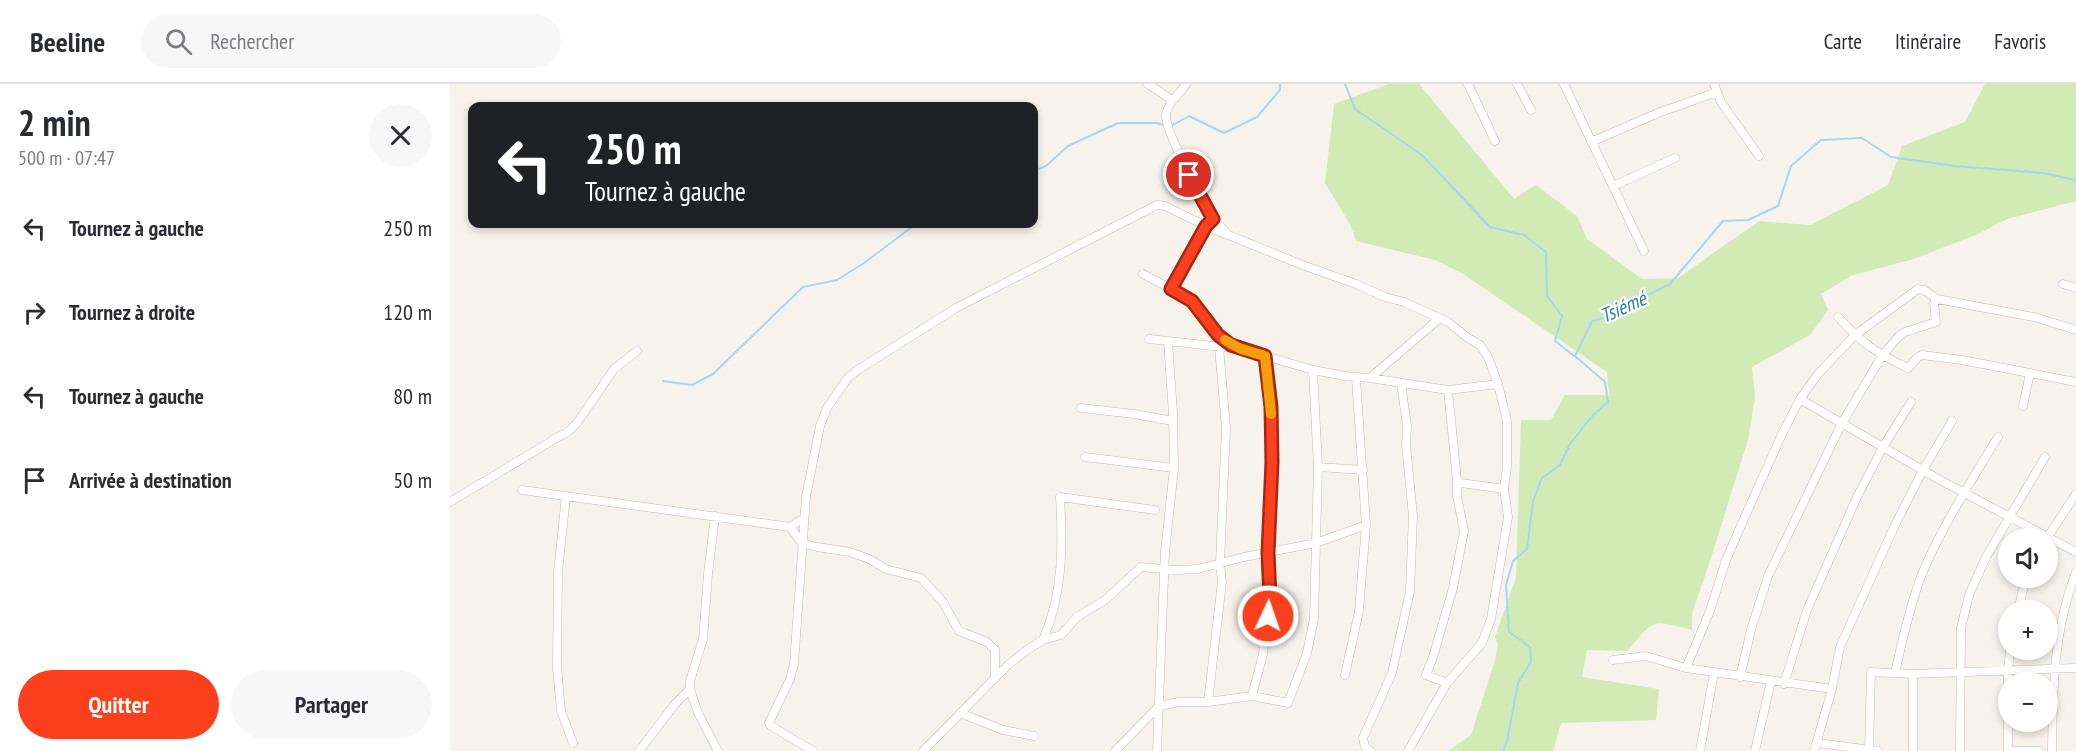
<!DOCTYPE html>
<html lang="fr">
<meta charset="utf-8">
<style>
:root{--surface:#fff;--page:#f7f7f7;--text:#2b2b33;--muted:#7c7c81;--line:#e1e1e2;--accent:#fc3f1d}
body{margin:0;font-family:"PT Sans Narrow",sans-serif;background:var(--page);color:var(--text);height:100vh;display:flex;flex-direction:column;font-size:22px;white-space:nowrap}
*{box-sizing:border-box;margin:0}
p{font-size:20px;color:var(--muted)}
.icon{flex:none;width:33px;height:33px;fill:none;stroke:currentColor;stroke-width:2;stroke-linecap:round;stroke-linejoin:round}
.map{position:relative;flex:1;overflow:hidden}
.sheet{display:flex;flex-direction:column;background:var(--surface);width:450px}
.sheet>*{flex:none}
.hud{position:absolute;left:18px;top:18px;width:570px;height:126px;border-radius:12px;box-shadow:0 3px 9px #0003;background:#202124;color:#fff;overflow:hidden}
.tools{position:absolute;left:1548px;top:444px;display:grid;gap:12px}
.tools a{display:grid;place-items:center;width:60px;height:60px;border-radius:50%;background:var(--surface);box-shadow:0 3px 9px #0003;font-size:30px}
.pin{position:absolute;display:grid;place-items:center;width:51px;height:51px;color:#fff;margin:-26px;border:3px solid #fff;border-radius:50%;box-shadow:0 2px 6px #0007}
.me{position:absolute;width:66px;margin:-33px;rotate:3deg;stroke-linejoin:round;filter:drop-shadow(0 0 4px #0008)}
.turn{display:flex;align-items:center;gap:21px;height:126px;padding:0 18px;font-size:27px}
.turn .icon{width:78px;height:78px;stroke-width:2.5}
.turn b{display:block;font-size:42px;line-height:51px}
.round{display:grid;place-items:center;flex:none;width:63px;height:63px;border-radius:32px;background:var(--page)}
.headline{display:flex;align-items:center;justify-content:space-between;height:102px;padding:0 18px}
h1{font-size:36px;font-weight:700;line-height:45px}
.button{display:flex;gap:12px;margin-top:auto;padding:12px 18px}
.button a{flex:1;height:69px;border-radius:36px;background:var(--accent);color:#fff;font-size:24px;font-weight:700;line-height:69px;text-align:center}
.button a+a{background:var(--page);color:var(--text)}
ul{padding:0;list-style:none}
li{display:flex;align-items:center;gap:18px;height:84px;padding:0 18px}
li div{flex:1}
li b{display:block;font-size:22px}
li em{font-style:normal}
header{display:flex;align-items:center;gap:36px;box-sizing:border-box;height:84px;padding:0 30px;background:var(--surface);border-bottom:2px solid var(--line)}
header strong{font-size:28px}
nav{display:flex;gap:33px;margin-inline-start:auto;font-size:21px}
.search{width:420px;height:54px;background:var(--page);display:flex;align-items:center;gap:15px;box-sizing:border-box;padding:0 21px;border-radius:33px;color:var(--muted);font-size:22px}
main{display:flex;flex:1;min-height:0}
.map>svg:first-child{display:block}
.green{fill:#d2eab5}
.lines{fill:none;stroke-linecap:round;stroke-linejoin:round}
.stream{stroke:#a9d4f2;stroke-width:2}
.minor-casing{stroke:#c2bbae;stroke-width:9}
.minor{stroke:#fff;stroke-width:8}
.route-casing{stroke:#a42913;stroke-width:15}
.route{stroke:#fc3f1d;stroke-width:10}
.slow{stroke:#f59e0b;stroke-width:10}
.labels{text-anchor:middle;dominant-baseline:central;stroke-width:4.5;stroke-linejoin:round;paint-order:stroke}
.water-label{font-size:20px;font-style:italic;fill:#2e7ab2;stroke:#fff}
</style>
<header>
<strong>Beeline</strong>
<div class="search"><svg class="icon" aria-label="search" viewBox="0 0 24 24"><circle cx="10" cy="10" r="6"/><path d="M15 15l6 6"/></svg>Rechercher</div>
<nav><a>Carte</a><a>Itinéraire</a><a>Favoris</a></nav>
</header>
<main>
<section class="sheet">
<div class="headline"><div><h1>2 min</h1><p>500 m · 07:47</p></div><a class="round"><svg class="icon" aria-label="close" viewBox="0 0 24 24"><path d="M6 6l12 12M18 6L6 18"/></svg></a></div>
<ul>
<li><svg class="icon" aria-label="left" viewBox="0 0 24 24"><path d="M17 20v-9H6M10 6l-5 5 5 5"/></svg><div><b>Tournez à gauche</b></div><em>250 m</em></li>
<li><svg class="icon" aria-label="right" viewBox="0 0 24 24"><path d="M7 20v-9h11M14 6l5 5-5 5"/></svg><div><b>Tournez à droite</b></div><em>120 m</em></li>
<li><svg class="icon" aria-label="left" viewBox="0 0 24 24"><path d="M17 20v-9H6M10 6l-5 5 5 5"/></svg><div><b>Tournez à gauche</b></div><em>80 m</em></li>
<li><svg class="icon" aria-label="arrive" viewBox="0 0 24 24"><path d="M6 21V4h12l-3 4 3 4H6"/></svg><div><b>Arrivée à destination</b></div><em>50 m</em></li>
</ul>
<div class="button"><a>Quitter</a><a>Partager</a></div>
</section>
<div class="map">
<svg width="1626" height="667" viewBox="0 0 1626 667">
<rect width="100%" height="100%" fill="#f6f3ec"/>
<path class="green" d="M939 0H969L1064 115 1086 101 1127 132 1137 155 1192 195 1228 194 1309 137 1360 141 1438 101 1452 62 1515 38 1535 0H1626V117L1557 135 1528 150 1464 175 1403 191 1371 210 1378 226 1360 251 1302 283 1305 313 1298 356 1259 480 1242 529V546C1202 536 1204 534 1178 567L1137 566 1132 593 1209 605 1206 636 1111 639 1103 667H998L1021 651 1045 576 1048 561 1045 553 1066 493 1071 336H1101L1115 311H1159L1157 288 1013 190 985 176 906 157 900 140 875 99 884 20Z"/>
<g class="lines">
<path class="stream" d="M895 0 905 25 972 71 1040 143 1074 151 1096 168 1097 212 1112 232 1105 257 1124 272
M721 42 739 32 774 49 807 33 830 6V0
M584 87 596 82 618 62 668 39H708L716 42
M213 297 242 301 263 290 353 203 387 196 414 179 466 140
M1053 667 1057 657 1068 599 1081 578 1080 563 1059 548 1056 501 1063 477 1077 465 1083 417 1092 394 1110 381 1120 360 1143 331 1158 318 1155 298 1125 272 1142 237 1166 231 1192 214 1220 200 1273 137 1298 136 1328 122 1341 82 1371 56 1412 54 1441 73 1505 82 1593 89 1626 96"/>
<g class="minor-casing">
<path id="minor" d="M698 0 722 16
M736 0C730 11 718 17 716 31 714 46 753 117 762 133 765 138 771 143 775 147
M1018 0 1045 57
M1067 0 1081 26
M1114 0 1194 167
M1264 0 1271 18 1309 72
M1141 58 1208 29 1267 8
M1163 102 1225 74
M693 190 737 213 768 251 786 263
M1613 200 1626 204
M721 205 758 140
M1388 233C1411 258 1427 270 1458 284L1468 273 1472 271 1512 276 1626 298
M699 255 791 265 863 286 895 292 920 294 998 306 1048 300
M920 294 990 234
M998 306 1007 396 1011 399 1054 405
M1350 315 1488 395 1626 468
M1573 322 1580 289
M631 324 684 330 723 337
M635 373 724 384
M868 383 913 386
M72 406 340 443 354 434
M116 412 108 488 107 583 111 627 123 659
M0 418 120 346 127 339 164 285 187 267
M265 432 258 490 253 555 240 597V605L248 629 268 667
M340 443 352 459 367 463 400 468 419 475 436 485 471 494 493 518 509 547 537 558 545 566V594
M1597 454 1626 410
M1568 526 1576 494
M593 556C613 510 613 462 610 413L705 426
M1163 576 1196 572 1236 584 1382 605
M1236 584 1260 527 1276 476 1293 437 1332 350 1350 315 1368 290 1405 251 1468 205 1474 206 1487 215
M1445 589C1452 557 1459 526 1470 495 1489 447 1521 397 1548 353
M895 591 909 527 916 441 906 294
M1290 593 1301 546 1318 492 1392 339 1432 272 1448 253 1455 248 1486 238 1484 219 1487 215 1584 233 1626 246
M997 599 976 591 983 573 1003 504 1014 447 1007 412V396
M1334 600 1357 526 1407 413 1433 363 1461 318
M802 612 813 570 820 513 818 469 822 378 821 323 815 272
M758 618 772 498 770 479 776 344 769 263
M510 629 553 646 584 652
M1368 659 1428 667
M189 667 225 620 240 605
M363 667 321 642 319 639 340 595 344 580 356 413 370 342 377 324 397 295 406 287 506 224 707 121 715 122 756 142 855 182 906 200 935 213 954 218 998 238 1018 254 1030 261 1038 273 1048 300 1057 337V382L1054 405 1058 433 1041 535 1032 559 997 599 958 667
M473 667 558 581 577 566 593 556 611 551 627 533 655 516 691 483 726 486 748 485 794 473 866 459 916 441
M665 667 709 622 729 618H758L802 612 838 619 857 569 864 535 868 383 863 286
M707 667 715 468 724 384 723 329 718 258
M921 667 915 663 913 654 942 589 960 507 963 432 956 361 957 342 951 299
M1250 667 1264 589
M1305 667 1321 597
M1364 667 1382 605 1390 563 1445 441 1473 386 1502 337
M1419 667 1421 588 1463 590 1626 584
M1463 667V590
M1510 667 1511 544 1519 511 1536 473 1595 373
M1558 667V586L1560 566
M1562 667H1589
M1602 667C1603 604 1603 548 1626 488"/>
</g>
<use href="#minor" class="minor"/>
</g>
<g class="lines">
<g class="route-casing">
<path id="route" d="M739 91 763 135 756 142 721 205 742 217 768 251 781 261 815 272 821 323 822 378 818 469 820 513 818 532"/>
</g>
<use href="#route" class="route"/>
<path class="slow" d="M775 256 791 265 815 272 821 330"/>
</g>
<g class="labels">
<g class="water-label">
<text transform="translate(1173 223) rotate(-24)">Tsiémé</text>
</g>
</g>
</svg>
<div class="tools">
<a><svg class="icon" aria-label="sound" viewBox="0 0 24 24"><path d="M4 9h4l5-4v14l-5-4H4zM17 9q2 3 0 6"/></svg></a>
<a>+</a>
<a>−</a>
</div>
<div class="pin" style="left:739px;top:91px;background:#d93025"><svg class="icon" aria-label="arrive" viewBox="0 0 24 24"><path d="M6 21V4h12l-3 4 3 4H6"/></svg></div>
<svg class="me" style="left:818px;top:532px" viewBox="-20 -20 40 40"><circle r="17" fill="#fc3f1d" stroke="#fff" stroke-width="3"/><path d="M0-11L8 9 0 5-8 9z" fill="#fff"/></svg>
<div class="hud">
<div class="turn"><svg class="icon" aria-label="left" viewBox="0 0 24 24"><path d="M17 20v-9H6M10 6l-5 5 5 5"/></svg><div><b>250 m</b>Tournez à gauche</div></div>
</div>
</div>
</main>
